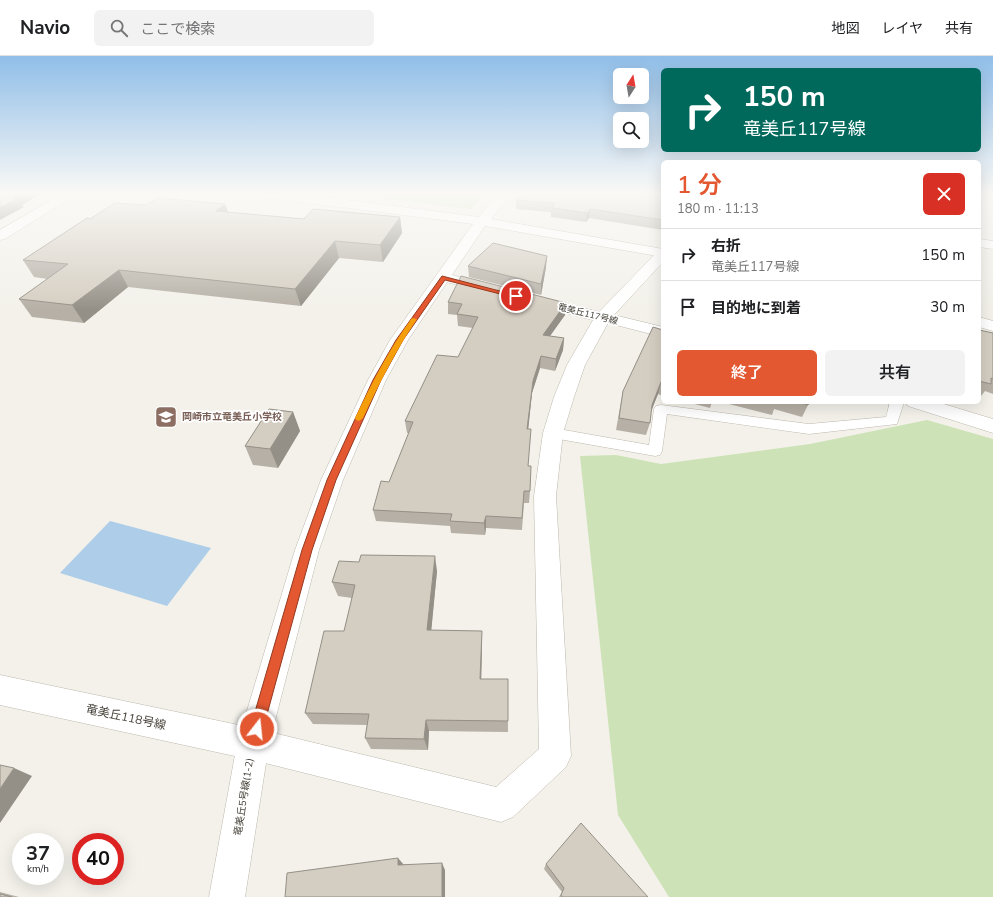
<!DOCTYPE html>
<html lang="ja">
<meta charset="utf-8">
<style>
:root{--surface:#fff;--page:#f2f2f2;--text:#202124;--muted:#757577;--line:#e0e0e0;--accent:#e35731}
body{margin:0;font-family:"Nunito Sans","Noto Sans JP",sans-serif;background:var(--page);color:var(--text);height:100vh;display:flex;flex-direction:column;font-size:15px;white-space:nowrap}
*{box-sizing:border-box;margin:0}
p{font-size:13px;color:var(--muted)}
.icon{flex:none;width:22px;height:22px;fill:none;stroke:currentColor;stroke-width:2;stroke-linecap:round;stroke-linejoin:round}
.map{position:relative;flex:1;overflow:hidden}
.drawer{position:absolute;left:661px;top:104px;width:320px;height:244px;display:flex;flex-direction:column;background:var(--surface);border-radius:6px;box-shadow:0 4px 16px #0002}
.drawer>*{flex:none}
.guide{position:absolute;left:661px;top:12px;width:320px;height:84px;border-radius:6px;box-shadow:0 4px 16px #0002;background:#00695c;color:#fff;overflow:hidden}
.needle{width:26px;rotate:11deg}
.tools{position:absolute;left:613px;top:12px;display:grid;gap:8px}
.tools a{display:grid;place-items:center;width:36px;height:36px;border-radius:6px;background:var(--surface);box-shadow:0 4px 16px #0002;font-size:20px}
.speed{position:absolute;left:12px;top:777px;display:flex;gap:8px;font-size:20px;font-weight:700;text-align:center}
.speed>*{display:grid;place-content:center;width:52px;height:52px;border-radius:50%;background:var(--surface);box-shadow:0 4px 16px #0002;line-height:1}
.speed small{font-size:10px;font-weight:400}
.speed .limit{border:6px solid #d22;background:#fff;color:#111}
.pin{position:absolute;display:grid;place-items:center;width:34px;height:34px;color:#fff;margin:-17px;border:2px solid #fff;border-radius:50%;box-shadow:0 1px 4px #0007}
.me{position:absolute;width:44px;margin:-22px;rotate:16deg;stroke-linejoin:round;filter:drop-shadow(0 0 3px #0008)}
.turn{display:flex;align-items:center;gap:14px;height:84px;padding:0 16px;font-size:18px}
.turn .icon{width:52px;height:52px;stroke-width:2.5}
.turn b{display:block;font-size:28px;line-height:34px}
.round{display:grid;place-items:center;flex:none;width:42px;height:42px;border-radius:6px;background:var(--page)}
.summary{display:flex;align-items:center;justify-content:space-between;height:68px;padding:0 16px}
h1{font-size:24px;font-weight:600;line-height:30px;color:var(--accent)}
.action{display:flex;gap:8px;margin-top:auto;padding:8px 16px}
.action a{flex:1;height:46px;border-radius:6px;background:var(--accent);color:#fff;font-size:16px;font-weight:600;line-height:46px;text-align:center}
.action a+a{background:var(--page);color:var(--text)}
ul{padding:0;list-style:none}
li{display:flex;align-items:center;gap:12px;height:52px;padding:0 16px;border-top:1px solid var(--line)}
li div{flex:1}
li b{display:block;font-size:15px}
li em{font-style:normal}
header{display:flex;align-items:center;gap:24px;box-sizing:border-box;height:56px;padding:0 20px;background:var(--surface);border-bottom:1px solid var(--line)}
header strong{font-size:19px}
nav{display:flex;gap:22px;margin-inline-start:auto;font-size:14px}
.search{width:280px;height:36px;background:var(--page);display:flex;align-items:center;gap:10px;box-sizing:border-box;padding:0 14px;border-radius:6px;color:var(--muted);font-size:15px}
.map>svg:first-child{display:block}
.green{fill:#cde3b7}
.water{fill:#adcde9}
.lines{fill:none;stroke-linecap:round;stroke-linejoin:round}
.service-casing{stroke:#beb9ad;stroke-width:1}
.minor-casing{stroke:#beb9ad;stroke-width:1}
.tertiary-casing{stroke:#beb9ad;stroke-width:1}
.service{fill:#fff;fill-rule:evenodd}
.minor{fill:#fff;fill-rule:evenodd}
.tertiary{fill:#fff;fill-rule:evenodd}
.wall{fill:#b6b0a6}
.shaded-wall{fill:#949087}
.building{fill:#d4cdc1;stroke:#949087}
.route{fill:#e35731;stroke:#943920}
.slow{fill:#f59e0b}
.labels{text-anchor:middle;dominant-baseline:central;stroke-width:3.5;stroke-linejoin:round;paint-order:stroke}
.far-street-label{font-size:9px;fill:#464239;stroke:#fff}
.education-label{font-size:10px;font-weight:bold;fill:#785e54;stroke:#fff;text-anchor:start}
.street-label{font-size:10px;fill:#464239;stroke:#fff}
.near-street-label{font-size:12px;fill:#464239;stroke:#fff}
</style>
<header>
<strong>Navio</strong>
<div class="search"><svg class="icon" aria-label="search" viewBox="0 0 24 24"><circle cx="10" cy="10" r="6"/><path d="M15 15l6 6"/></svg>ここで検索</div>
<nav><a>地図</a><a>レイヤ</a><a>共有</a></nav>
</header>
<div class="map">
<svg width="993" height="841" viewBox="0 0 993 841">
<rect width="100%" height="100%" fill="#f3f1ea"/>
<path class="green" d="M330 136H487L471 153Z
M927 364 993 383V841H669L618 759 580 400 616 399 661 408 810 388Z"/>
<path class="water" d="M110 465 211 492 167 550 60 517Z"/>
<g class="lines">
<g class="service-casing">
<path id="service" d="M890 346H904L897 368 809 378 667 358 662 395 660 399 655 400 553 382 548 380 546 377 548 374 553 372 649 389 654 353 656 350 661 349 809 368 886 361Z"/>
</g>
<g class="minor-casing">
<path id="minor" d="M979 183 993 185V193L979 191Z
M663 194V206L614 259 663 271V281L608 267 585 309 574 341 563 377 556 440 571 700 566 711 513 761 501 766 253 704 0 649V619L253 672 496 731 539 693 534 440 543 377 554 341 567 309 593 264 530 248 528 245 530 242 536 240 599 256 658 195Z
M444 217 492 229 495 232 492 235 487 237 439 224 437 221 439 218Z
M905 346H937L993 363V377L908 350Z"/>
</g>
<g class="tertiary-casing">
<path id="tertiary" d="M65 136H80L5 183 0 184V174Z
M248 136H285L479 161 499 136H512L491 163 663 193V201L485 170 408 284 386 324 343 424 319 494 269 688 245 841H209L237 688 295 494 321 424 368 324 390 284 473 168 254 140 250 139Z
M979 261 993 265V275L979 271Z"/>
</g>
<use href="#service" class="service"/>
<use href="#minor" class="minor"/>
<use href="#tertiary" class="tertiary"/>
</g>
<path class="wall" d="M663 136V174L589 162 586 166 551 161V156L516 153V144Z
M225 148 228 156 304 163 400 161 402 177 383 206 339 202 301 250 128 231 84 267 32 261 19 243 48 223 34 221 23 204 90 163 146 149Z
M468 210 546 211 541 239 469 221Z
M448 246 566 247 565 259 550 280 564 282 563 294 555 315 540 312 532 337 528 373V410L530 435 529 447H524L522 474 486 472 485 479 451 477 450 470 376 465 373 454 389 426 409 377H407L405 365 458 301 473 272 458 270 457 259 448 258Z
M663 274V340L658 338 651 354 650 367 646 379 616 374 623 335Z
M979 274 993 277V338L985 335 981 340H979Z
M687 346H712L710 352Z
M721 346H809L808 349 802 361 774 353 772 359Z
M293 356 300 375 278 412 253 409 245 390Z
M437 515 431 574 482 588 481 623 508 665V676L429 675 428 694 371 693 365 682 367 669 313 668 305 657 344 575 352 542 338 540 332 526Z
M546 808 648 841H559L562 836 544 813Z
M0 836 19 841H0Z"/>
<path class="shaded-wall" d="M23 136H44L22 149 24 151 0 164V152L14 142Z
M225 148 231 164 216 155Z
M590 153 589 162 586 166 587 157Z
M400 161 402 177 383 206 380 189Z
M335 185 339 202 301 250 295 233Z
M547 200 546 211 541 239V228Z
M119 214 128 231 84 267 72 249Z
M566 247 565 259 542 291 543 279Z
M564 282 563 294 555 315 556 303Z
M541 300 540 312 532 337 527 385V373L533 325Z
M661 326 658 338 649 361 652 349Z
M293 356 300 375 278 412 270 393Z
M486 460V472L485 479 484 467Z
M435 500 437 515 430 588 427 574Z
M482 575V588L481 635 480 623Z
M426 664 429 675 428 694 424 683Z
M14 712 32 720 0 767V733Z
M398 802 404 809H398Z
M442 807 445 814V841H442Z"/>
<path class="building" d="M0 136H23L14 142H18L0 152Z
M522 136H663V164L590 153 587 157 552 152 555 147 516 144Z
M158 142 225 148 216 155 304 163 313 153 400 161 380 189 335 185 295 233 119 214 72 249 19 243 68 208 23 204 87 162 90 163 115 147 146 149Z
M493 187 547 200 541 228 468 210Z
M461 220 566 247 543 279 564 282 556 303 541 300 533 325 527 373H531L528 410H531L530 435H524L522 462 486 460 484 467 450 465 452 458 373 454 381 425 389 426 413 366 405 365 437 299 458 301 478 261 457 258 462 248 448 246Z
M653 271 663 274V326H661L652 349 650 367 619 362 623 335Z
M979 274 993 277V323L991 322V328L979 325Z
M798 346H809L808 349Z
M269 353 293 356 270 393 245 390Z
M361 499 435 500 427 574 482 575 480 623H508V665L426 664 424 683 365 682 369 658 305 657 324 575H344L355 529 332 526 339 505 359 506Z
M0 709 14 712 0 733Z
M581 767 648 841H562L561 839 564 832 546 808Z
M398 802V809L442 807V841H285L287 817Z
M0 838 12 841H0Z"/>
<linearGradient id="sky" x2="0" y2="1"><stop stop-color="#90bee8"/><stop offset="0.54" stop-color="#faf9f6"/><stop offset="1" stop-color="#faf9f6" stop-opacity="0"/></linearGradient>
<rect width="993" height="254" fill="url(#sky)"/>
<path class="route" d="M442 220 519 240 516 242 445 224 403 284 381 324 336 424 312 494 263 673 261 678 257 680 252 678 250 673 302 494 327 424 373 324 396 284Z"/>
<path class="slow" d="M412 262 417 263C396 294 379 328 363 362L359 365 356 364 355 362C372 327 389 293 412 262Z"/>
<defs>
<g id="school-square" transform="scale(1.15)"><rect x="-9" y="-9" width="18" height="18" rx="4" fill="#8d6e63" stroke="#fff"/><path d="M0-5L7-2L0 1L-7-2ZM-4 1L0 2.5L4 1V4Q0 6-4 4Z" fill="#fff"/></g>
</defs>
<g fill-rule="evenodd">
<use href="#school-square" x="166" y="361"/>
</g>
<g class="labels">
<g class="far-street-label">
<text transform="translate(588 258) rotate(14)">竜美丘117号線</text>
</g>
<g class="education-label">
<text x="182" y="361">岡崎市立竜美丘小学校</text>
</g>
<g class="street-label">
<text transform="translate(244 741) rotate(-81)">竜美丘5号線(1-2)</text>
</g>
<g class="near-street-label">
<text transform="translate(126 661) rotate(12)">竜美丘118号線</text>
</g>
</g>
</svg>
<div class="tools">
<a><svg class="needle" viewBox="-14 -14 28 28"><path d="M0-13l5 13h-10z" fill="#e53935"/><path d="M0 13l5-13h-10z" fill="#757577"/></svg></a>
<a><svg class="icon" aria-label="search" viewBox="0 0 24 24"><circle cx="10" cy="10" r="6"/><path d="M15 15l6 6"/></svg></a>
</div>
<div class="speed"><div>37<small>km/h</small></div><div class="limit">40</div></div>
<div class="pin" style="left:516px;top:240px;background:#d93025"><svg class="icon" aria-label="arrive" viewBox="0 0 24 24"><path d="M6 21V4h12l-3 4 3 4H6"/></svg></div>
<svg class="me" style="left:257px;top:673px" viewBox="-20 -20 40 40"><circle r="17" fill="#e35731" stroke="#fff" stroke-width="3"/><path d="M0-11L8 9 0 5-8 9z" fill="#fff"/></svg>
<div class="guide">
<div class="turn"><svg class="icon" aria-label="right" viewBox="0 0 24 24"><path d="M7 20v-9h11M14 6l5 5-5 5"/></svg><div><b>150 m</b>竜美丘117号線</div></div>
</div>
<section class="drawer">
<div class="summary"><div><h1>1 分</h1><p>180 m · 11:13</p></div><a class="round" style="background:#d93025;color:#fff"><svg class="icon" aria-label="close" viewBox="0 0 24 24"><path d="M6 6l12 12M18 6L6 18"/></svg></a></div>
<ul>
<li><svg class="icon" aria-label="right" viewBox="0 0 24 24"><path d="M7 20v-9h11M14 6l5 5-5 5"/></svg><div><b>右折</b><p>竜美丘117号線</p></div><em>150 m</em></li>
<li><svg class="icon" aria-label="arrive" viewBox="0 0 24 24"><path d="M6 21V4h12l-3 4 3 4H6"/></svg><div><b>目的地に到着</b></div><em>30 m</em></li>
</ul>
<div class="action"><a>終了</a><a>共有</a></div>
</section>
</div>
